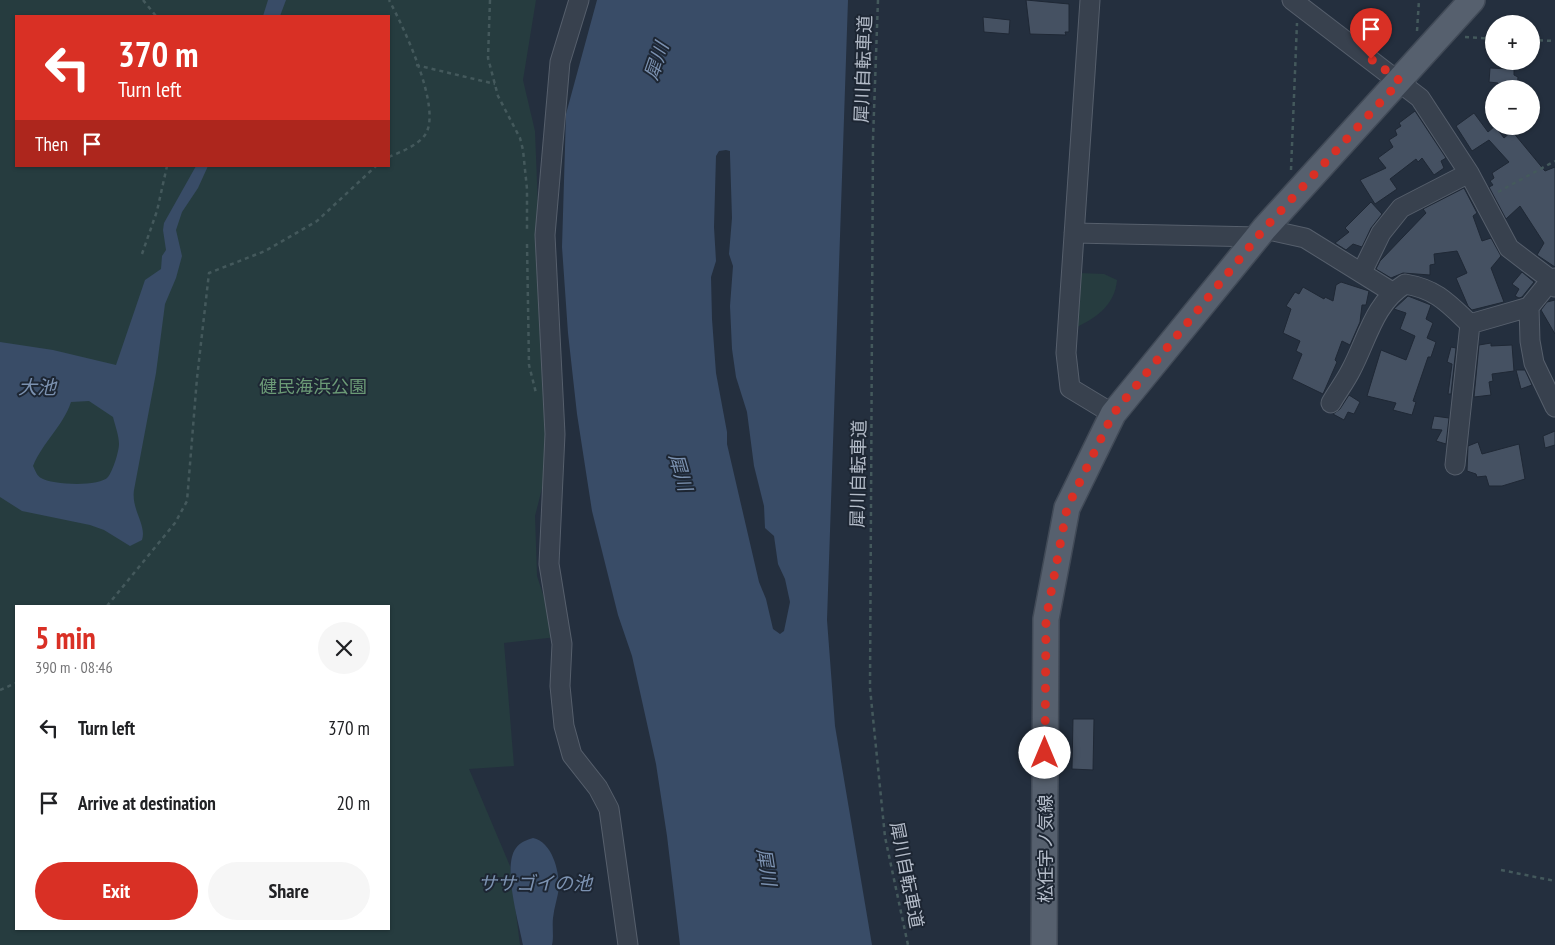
<!DOCTYPE html>
<meta charset="utf-8">
<style>
:root{--surface:#fff;--page:#f6f6f6;--text:#202124;--muted:#757577;--accent:#d93025}
body{margin:0;font-family:"PT Sans Narrow","Noto Sans JP",sans-serif;background:var(--page);color:var(--text);height:100vh;display:flex;flex-direction:column;font-size:19px;white-space:nowrap}
*{box-sizing:border-box;margin:0}
p{font-size:16px;color:var(--muted)}
.icon{flex:none;width:28px;height:28px;fill:none;stroke:currentColor;stroke-width:2;stroke-linecap:round;stroke-linejoin:round}
.map{position:relative;flex:1;overflow:hidden}
.sheet{position:absolute;left:15px;top:605px;width:375px;height:325px;display:flex;flex-direction:column;background:var(--surface);border-radius:0px;box-shadow:0 1px 4px #0004}
.sheet>*{flex:none}
.guide{position:absolute;left:15px;top:15px;width:375px;height:152px;border-radius:0px;box-shadow:0 1px 4px #0004;background:#d93025;color:#fff;overflow:hidden}
.tools{position:absolute;left:1485px;top:15px;display:grid;gap:10px}
.tools a{display:grid;place-items:center;width:55px;height:55px;border-radius:50%;background:var(--surface);box-shadow:0 1px 4px #0004;font-size:25px}
.pin{position:absolute;display:grid;place-items:center;width:42px;height:42px;color:#fff;margin:-51px -21px;border-radius:50% 50% 50% 0;rotate:-45deg;box-shadow:0 0 5px #0007}
.pin .icon{rotate:45deg}
.me{position:absolute;width:55px;margin:-28px;rotate:0deg;stroke-linejoin:round;filter:drop-shadow(0 0 4px #0008)}
.turn{display:flex;align-items:center;gap:18px;height:105px;padding:0 20px;font-size:22px}
.turn .icon{width:65px;height:65px;stroke-width:2.5}
.turn b{display:block;font-size:35px;line-height:42px}
.then{display:flex;align-items:center;height:48px;padding:0 20px;background:#0003;gap:10px;font-size:19px}
.round{display:grid;place-items:center;flex:none;width:52px;height:52px;border-radius:26px;background:var(--page)}
.overview{display:flex;align-items:center;justify-content:space-between;height:85px;padding:0 20px}
h1{font-size:30px;font-weight:800;line-height:38px;color:var(--accent)}
.primary-button{display:flex;gap:10px;margin-top:auto;padding:10px 20px}
.primary-button a{flex:1;height:58px;border-radius:30px;background:var(--accent);color:#fff;font-size:20px;font-weight:800;line-height:58px;text-align:center}
.primary-button a+a{background:var(--page);color:var(--text)}
ul{padding:0;list-style:none}
li{display:flex;align-items:center;gap:15px;height:75px;padding:0 20px}
li div{flex:1}
li b{display:block;font-size:19px}
li em{font-style:normal}
.map>svg:first-child{display:block}
.green{fill:#263c3f;fill-rule:evenodd}
.water{fill:#394c67;fill-rule:evenodd}
.building{fill:#455162;stroke:#1f2835}
.lines{fill:none;stroke-linecap:round;stroke-linejoin:round}
.minor-casing{stroke:#565f6c;stroke-width:21}
.major-casing{stroke:#414a57;stroke-width:28}
.path{stroke:#44595c;stroke-width:2.5;stroke-dasharray:4 4;stroke-linecap:butt}
.minor{stroke:#38414e;stroke-width:19}
.major{stroke:#56606e;stroke-width:25}
.route{stroke:#d93025;stroke-width:9;stroke-dasharray:0 16.2}
.labels{text-anchor:middle;dominant-baseline:central;stroke-width:4;stroke-linejoin:round;paint-order:stroke}
.street-label{font-size:18px;fill:#b4bcc9;stroke:#1d2633}
.park-label{font-size:18px;fill:#6b9a76;stroke:#1d2633}
.water-label{font-size:19px;font-style:italic;fill:#7c92b1;stroke:#1d2633}
</style>
<div class="map">
<svg width="1555" height="945" viewBox="0 0 1555 945">
<rect width="100%" height="100%" fill="#242f3e"/>
<path class="green" d="M0 0H536L523 80 535 131 548 465 535 516 537 576 557 637 504 643 514 766 469 769 510 866 520 945H0ZM16 16H389V166H16ZM16 606H389V929H16Z
M1080 273 1104 274 1117 280C1115 304 1098 317 1077 327Z"/>
<path class="water" d="M268 0H286L280 16H263Z
M597 0H848L827 620 835 726 872 945H680L667 836 656 764 632 656 618 615 592 511 577 414 568 333 562 247 566 114ZM726 150 730 151V155L732 218 729 254 733 266 730 306 732 349 736 377 747 412 754 466 764 506 765 528 774 536 778 564 785 579 790 602 784 631 780 634 773 629 766 599 759 582 727 444V432L716 373 712 319 711 277 716 261 714 227 716 156 719 151Z
M196 166H208L198 188 182 212 176 230 182 256 176 278 165 304 156 373 134 490C131 510 147 525 142 540L130 546 104 530 90 525 22 511 0 497V342L53 350 116 365 145 280 161 269 162 256 166 250 163 230 164 223ZM89 401 113 417C115 425 119 436 119 444 119 451 113 471 108 477 100 487 52 485 41 478 37 476 35 470 33 466 43 442 63 426 71 402Z
M533 838C552 842 559 870 559 887 558 897 554 907 553 918 552 927 554 937 552 945H523C519 923 502 866 516 848 520 842 527 840 533 838Z"/>
<path class="building" d="M1026 0 1069 4V32H1065L1066 35 1030 34Z
M983 17 1010 20 1009 34 984 32Z
M1490 68 1514 69V75L1518 77 1517 89H1497L1498 83 1489 82Z
M1415 111 1446 158 1441 161 1444 168 1434 175 1422 158 1418 162 1416 159 1390 179 1397 189 1375 204 1360 180 1386 168 1378 158 1393 147 1389 140 1397 135 1395 130 1401 126 1399 123Z
M1474 113 1488 132 1495 126 1504 138 1512 131 1545 171 1555 167V267L1537 255 1544 243 1520 206 1506 219 1489 187 1493 185 1490 181 1494 178 1492 173 1509 162 1489 140 1472 151 1456 126Z
M1464 188 1477 213 1473 216 1482 241 1491 238 1501 256 1491 268 1504 302 1472 310 1468 306 1456 278 1467 273 1457 251 1434 254 1435 264 1430 265V275L1403 273 1391 278 1376 269 1380 261 1426 213 1423 209Z
M1371 202 1382 214 1371 228 1362 247 1353 244 1346 250 1335 243 1349 232 1345 228Z
M1522 272 1534 282 1522 297 1519 298 1515 296 1519 289 1512 284Z
M1341 282 1369 291 1366 305H1362L1360 322 1350 345 1342 341 1335 360 1337 362 1323 394 1292 379 1302 354 1296 351 1300 341 1283 333 1291 309 1286 306 1295 292 1299 294 1303 287 1324 299 1325 297 1333 301 1336 285Z
M1408 296 1431 305 1426 319 1433 323 1427 338 1436 342 1431 357H1428L1413 401 1416 402 1412 415 1393 410 1396 403 1367 396 1381 350 1406 360 1415 336 1400 329 1406 313 1394 309Z
M1555 300V334L1541 310 1547 302Z
M1491 343V346L1512 345 1514 371 1492 374 1493 381 1489 382 1491 395 1474 397 1479 345Z
M1451 347 1456 348 1451 394H1448L1452 364 1447 362Z
M1516 370H1525L1532 385 1521 389Z
M1349 395 1360 402 1354 414 1348 412 1344 420 1333 414 1340 409Z
M1434 416 1449 418 1446 444 1436 441 1442 430 1431 429Z
M1555 431V445L1545 448 1543 436Z
M1478 442 1482 454 1519 444 1525 479 1502 486H1489L1486 476 1477 477 1476 474 1467 471 1468 446Z
M1073 719H1094L1093 770 1072 769Z"/>
<g class="lines">
<g class="minor-casing">
<path id="minor" d="M579 0 560 62 545 235 555 434 549 564 562 644 560 686 564 726 572 755 598 788 609 809 628 945
M1090 0 1066 353 1070 388 1113 414
M1292 0 1420 98 1469 173 1509 248 1551 280 1555 278
M1264 229 1305 238 1392 292
M1074 233 1259 237
M1362 272 1381 233 1401 208 1469 173
M1529 307 1530 341 1534 363 1555 407
M1331 403C1337 392 1345 382 1351 370 1367 340 1374 303 1405 284 1436 289 1448 303 1470 324L1529 307 1551 280 1555 287
M1455 465 1470 324"/>
</g>
<g class="major-casing">
<path id="major" d="M1044 945 1046 619 1067 508 1113 414 1264 229 1472 0"/>
</g>
<path class="path" d="M143 0 156 16
M490 0 488 58 498 96 520 138 523 150 527 189V231
M878 0 873 139 870 688 885 837 908 945
M1417 31 1419 0
M1465 37 1494 39
M1531 40 1555 41
M416 65 495 84
M389 157C400 152 417 146 425 135 443 109 403 26 389 0
M1291 170 1297 23
M1498 192 1555 161
M527 244 529 365 536 393
M142 254 157 211 167 166
M107 606 175 523 187 501 197 378 209 273 265 251 317 221 376 166
M0 690 16 683
M1501 870 1555 881"/>
<use href="#minor" class="minor"/>
<use href="#major" class="major"/>
</g>
<g class="lines">
<path class="route" d="M1045 753 1046 619 1067 508 1113 414 1264 229 1400 81 1371 59"/>
</g>
<g class="labels">
<g class="street-label">
<text transform="translate(863 69) rotate(-88)">犀川自転車道</text>
<text transform="translate(858 474) rotate(-89)">犀川自転車道</text>
<text transform="translate(1045 849) rotate(-90)">松任宇ノ気線</text>
<text transform="translate(907 875) rotate(79)">犀川自転車道</text>
</g>
<g class="park-label">
<text x="313" y="386">健民海浜公園</text>
</g>
<g class="water-label">
<text transform="translate(656 61) rotate(-71)">犀川</text>
<text x="37" y="387">大池</text>
<text transform="translate(681 472) rotate(74)">犀川</text>
<text transform="translate(767 867) rotate(81)">犀川</text>
<text x="535" y="883">ササゴイの池</text>
</g>
</g>
</svg>
<div class="tools">
<a>+</a>
<a>−</a>
</div>
<div class="pin" style="left:1371px;top:59px;background:#d93025"><svg class="icon" aria-label="arrive" viewBox="0 0 24 24"><path d="M6 21V4h12l-3 4 3 4H6"/></svg></div>
<svg class="me" style="left:1045px;top:753px" viewBox="-20 -20 40 40"><circle r="19" fill="#fff"/><path d="M0-13L10 11 0 6-10 11z" fill="#d93025"/></svg>
<div class="guide">
<div class="turn"><svg class="icon" aria-label="left" viewBox="0 0 24 24"><path d="M17 20v-9H6M10 6l-5 5 5 5"/></svg><div><b>370 m</b>Turn left</div></div>
<div class="then">Then<svg class="icon" aria-label="arrive" viewBox="0 0 24 24"><path d="M6 21V4h12l-3 4 3 4H6"/></svg></div>
</div>
<section class="sheet">
<div class="overview"><div><h1>5 min</h1><p>390 m · 08:46</p></div><a class="round"><svg class="icon" aria-label="close" viewBox="0 0 24 24"><path d="M6 6l12 12M18 6L6 18"/></svg></a></div>
<ul>
<li><svg class="icon" aria-label="left" viewBox="0 0 24 24"><path d="M17 20v-9H6M10 6l-5 5 5 5"/></svg><div><b>Turn left</b></div><em>370 m</em></li>
<li><svg class="icon" aria-label="arrive" viewBox="0 0 24 24"><path d="M6 21V4h12l-3 4 3 4H6"/></svg><div><b>Arrive at destination</b></div><em>20 m</em></li>
</ul>
<div class="primary-button"><a>Exit</a><a>Share</a></div>
</section>
</div>
